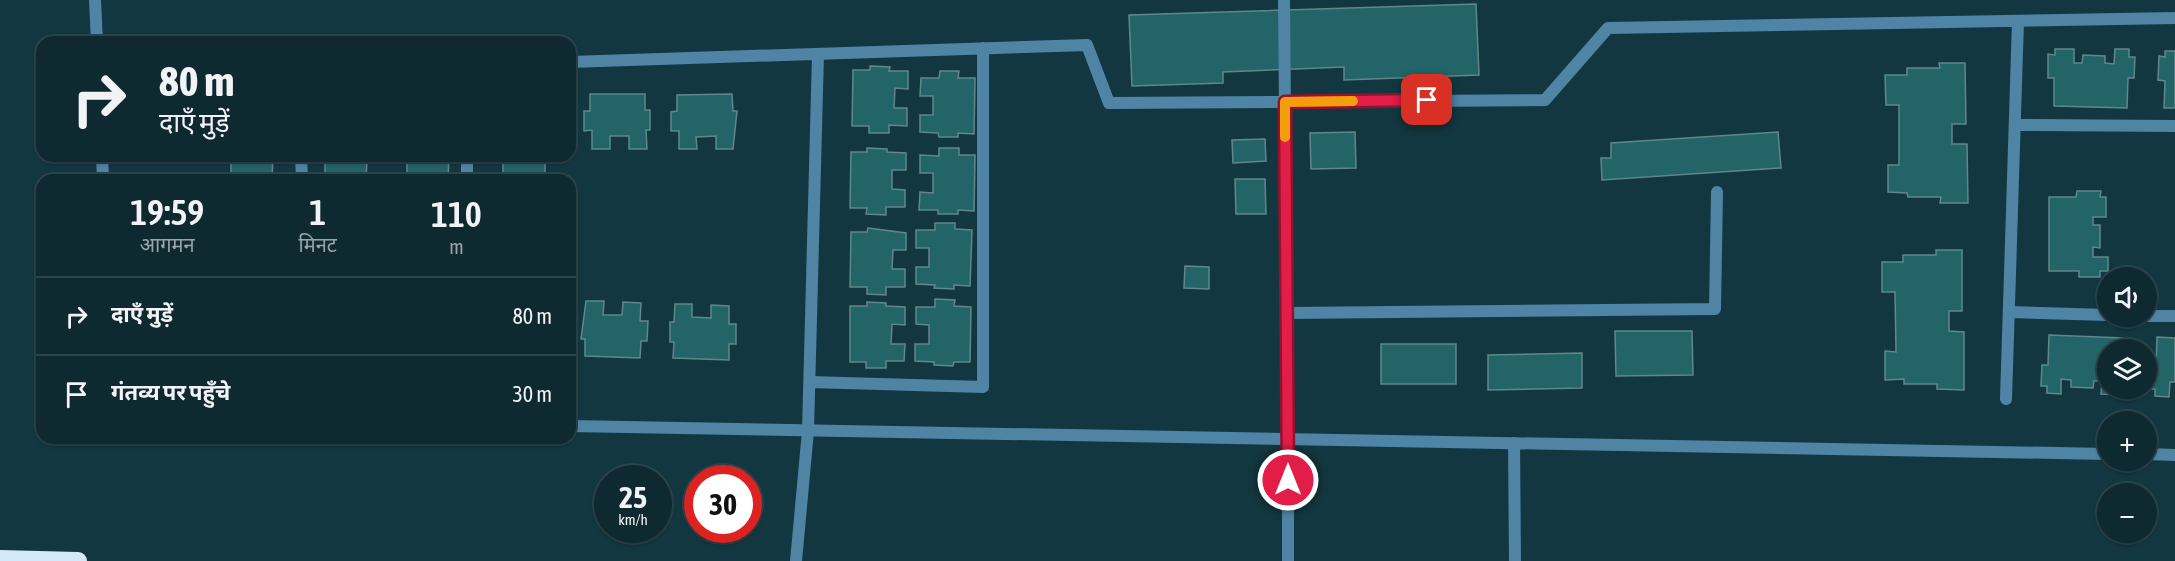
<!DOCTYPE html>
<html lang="hi">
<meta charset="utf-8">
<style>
:root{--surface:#0e2930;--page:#173138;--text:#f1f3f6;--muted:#9ba6ab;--line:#2e454c}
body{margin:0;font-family:"Asap Condensed","Noto Sans Devanagari",sans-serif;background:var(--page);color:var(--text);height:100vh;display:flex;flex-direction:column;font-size:22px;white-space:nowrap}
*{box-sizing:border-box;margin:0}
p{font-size:20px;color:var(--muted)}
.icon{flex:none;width:33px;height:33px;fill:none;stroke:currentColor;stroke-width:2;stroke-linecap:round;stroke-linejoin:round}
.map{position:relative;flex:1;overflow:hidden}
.side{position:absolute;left:36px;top:174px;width:540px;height:270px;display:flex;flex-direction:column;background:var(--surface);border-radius:18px;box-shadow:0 2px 4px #0004,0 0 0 2px var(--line)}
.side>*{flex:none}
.guide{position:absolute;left:36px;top:36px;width:540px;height:126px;border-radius:18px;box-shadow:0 2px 4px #0004,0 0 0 2px var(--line);background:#0e2930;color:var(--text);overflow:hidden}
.fabs{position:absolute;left:2097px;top:267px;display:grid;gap:12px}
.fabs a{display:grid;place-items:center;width:60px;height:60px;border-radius:50%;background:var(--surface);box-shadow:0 2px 4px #0004,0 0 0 2px var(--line);font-size:30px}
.speed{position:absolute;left:594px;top:465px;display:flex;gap:12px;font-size:30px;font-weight:700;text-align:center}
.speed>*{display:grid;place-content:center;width:78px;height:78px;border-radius:50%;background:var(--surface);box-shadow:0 2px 4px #0004,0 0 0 2px var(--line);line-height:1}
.speed small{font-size:15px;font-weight:400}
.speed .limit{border:9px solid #d22;background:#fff;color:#111}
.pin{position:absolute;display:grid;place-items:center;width:51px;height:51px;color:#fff;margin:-26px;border-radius:12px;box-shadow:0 3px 9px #0006}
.me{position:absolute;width:66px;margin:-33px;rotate:0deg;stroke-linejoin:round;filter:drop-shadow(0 0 4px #0008)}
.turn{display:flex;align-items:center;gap:21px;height:126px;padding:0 24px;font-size:27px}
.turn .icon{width:78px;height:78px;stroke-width:2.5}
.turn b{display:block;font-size:42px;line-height:51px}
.eta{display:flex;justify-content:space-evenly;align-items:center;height:102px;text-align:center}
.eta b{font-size:36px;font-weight:600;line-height:42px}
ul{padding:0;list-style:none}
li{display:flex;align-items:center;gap:18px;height:78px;padding:0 24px;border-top:2px solid var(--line)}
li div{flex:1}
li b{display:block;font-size:22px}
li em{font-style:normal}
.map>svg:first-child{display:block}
.building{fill:#226467;stroke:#60888a;stroke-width:1.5}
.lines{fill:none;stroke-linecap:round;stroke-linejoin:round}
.lane{stroke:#4f84a5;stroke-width:12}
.street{stroke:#4f84a5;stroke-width:12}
.highway{stroke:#d2eafb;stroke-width:18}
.route-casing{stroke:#92132f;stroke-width:15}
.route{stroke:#e11d48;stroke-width:10}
.slow{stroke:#f59e0b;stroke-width:10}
</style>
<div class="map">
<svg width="2175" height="561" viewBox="0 0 2175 561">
<rect width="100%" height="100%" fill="#133740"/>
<path class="building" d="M1476 4 1479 75 1344 80V67L1223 72V83L1132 86 1129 15Z
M2055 49H2074V63H2082L2083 55 2105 56V63L2114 64 2115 49H2129V57H2135L2134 78H2128L2127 108 2054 106V78H2048V54L2055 55Z
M2165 51H2175V108H2164L2165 81 2158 80 2159 56 2165 57Z
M1939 63H1965L1966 124H1952V144H1967L1968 203H1940L1941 197H1908L1907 193 1888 192V165H1899V105H1886L1885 75H1907V68H1940Z
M870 66 890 67 889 71H908V89L895 88 894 108H907V126L889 125V133H869V126H852L853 70H870Z
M940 71H959L958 78H975L974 134 958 133V137H939L938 133 920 132V115H933V96H920L921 78H939Z
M590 94H645V110H650V130H646L647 149H629V136H610V149H592V130L584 131V111H590Z
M732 94 733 111H737L733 149H716V136L696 137 697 149H679V131H671V112L677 111V95Z
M1355 132 1356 168 1311 169 1310 133Z
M1778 132 1781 168 1602 180 1601 158H1611V143Z
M1265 139 1266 161 1233 163 1232 140Z
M867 148 887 149V152L906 153V170H892V189L905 190V207H886V215L866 214 867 208H850L851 152H867Z
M939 148H959V155H975L974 211 958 210V214H938V210H919L920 192 933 193V173H920V155L939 156Z
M231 156H273L272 180H218V175H231Z
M325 156H380V160H367L366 179 380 180H325Z
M394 156H449L448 180H407V161H394Z
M503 156H558V162L545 161V180H503Z
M1235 179H1265L1266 214H1236Z
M2077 191H2101L2100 197H2106V217H2093V225H2100V248L2093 247V257H2108V271H2100V277H2079V271H2049V197H2076Z
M935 223H955V229L972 230 970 286 954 285V289L934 288 935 285 916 284V267H929V248H916V230H935Z
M868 228 906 233V250H893L892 269H905V287H886V295L867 294V287H850L851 232H867Z
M1936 250H1962V311H1949V331L1964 332V390L1937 389V384H1904V379L1885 380V351L1896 352 1895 292H1882V262H1903V255H1936Z
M1185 266 1209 267V289L1184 288Z
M935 299 955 300 954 306 971 307 970 362H954L953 366 934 365V362L915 361V344H929V325L916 324V307H935Z
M586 301H604L603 315H622L623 302 641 303 640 321H648L647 341H641L640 358 585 356V339H581Z
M867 302 886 303V306L905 307V325L892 324 891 344H905L904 361H886V368H866V362H850V306H867Z
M675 304H692V317L711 318V305L729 306V324H736V344H729V360L673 358 674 342H670V322H674Z
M1615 331H1692L1693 375 1616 376Z
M2049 335 2123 338V350H2108V388H2128V389H2121V395L2101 394 2102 381H2094L2093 388 2071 387V380L2061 379V394L2047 393V386H2041L2042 365H2048Z
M2157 337 2175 338V382H2170L2169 397 2155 396V389H2149L2150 368H2156Z
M1381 344H1456V384H1381Z
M1582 353V388L1488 390V355Z"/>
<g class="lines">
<path class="lane" d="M95 0 97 42
M1284 0 1288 439
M570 62 1087 45 1109 103 1545 100 1608 28 2175 18
M2015 125 2175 126
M102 156 103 180
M301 156 302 180
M467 180V156
M2009 312 2108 315
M1287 313 1715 309 1717 192
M2146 316H2175
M810 382 983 387V48
M2006 399 2018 21
M808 431 818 54"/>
<path class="street" d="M570 426 2108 454
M1514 443 1515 561
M2146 454 2175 455
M796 561 808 431
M1288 561V439"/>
<path class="highway" d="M0 559 78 561"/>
</g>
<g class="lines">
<g class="route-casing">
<path id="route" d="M1288 480 1285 102 1427 100"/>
</g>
<use href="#route" class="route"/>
<path class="slow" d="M1285 137V102L1353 101"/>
</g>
</svg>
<div class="fabs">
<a><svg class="icon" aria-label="sound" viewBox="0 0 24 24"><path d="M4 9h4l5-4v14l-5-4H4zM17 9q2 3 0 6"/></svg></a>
<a><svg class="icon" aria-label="layers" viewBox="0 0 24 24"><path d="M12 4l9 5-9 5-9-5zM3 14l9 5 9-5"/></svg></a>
<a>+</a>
<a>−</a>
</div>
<div class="speed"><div>25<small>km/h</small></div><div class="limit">30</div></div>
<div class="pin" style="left:1427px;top:100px;background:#d93025"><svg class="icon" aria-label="arrive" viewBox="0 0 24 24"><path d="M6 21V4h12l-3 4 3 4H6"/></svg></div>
<svg class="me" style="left:1288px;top:480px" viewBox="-20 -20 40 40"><circle r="17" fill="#e11d48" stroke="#fff" stroke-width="3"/><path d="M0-11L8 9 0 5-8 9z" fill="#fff"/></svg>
<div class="guide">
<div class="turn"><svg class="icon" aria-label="right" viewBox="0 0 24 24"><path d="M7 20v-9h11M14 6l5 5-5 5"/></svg><div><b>80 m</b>दाएँ मुड़ें</div></div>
</div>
<section class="side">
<div class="eta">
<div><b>19:59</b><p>आगमन</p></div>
<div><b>1</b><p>मिनट</p></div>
<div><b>110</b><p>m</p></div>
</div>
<ul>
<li><svg class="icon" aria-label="right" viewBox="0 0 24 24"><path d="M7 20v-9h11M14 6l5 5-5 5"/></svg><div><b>दाएँ मुड़ें</b></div><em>80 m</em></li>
<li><svg class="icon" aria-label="arrive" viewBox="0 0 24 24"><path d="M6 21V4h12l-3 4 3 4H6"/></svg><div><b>गंतव्य पर पहुँचे</b></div><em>30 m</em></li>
</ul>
</section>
</div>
